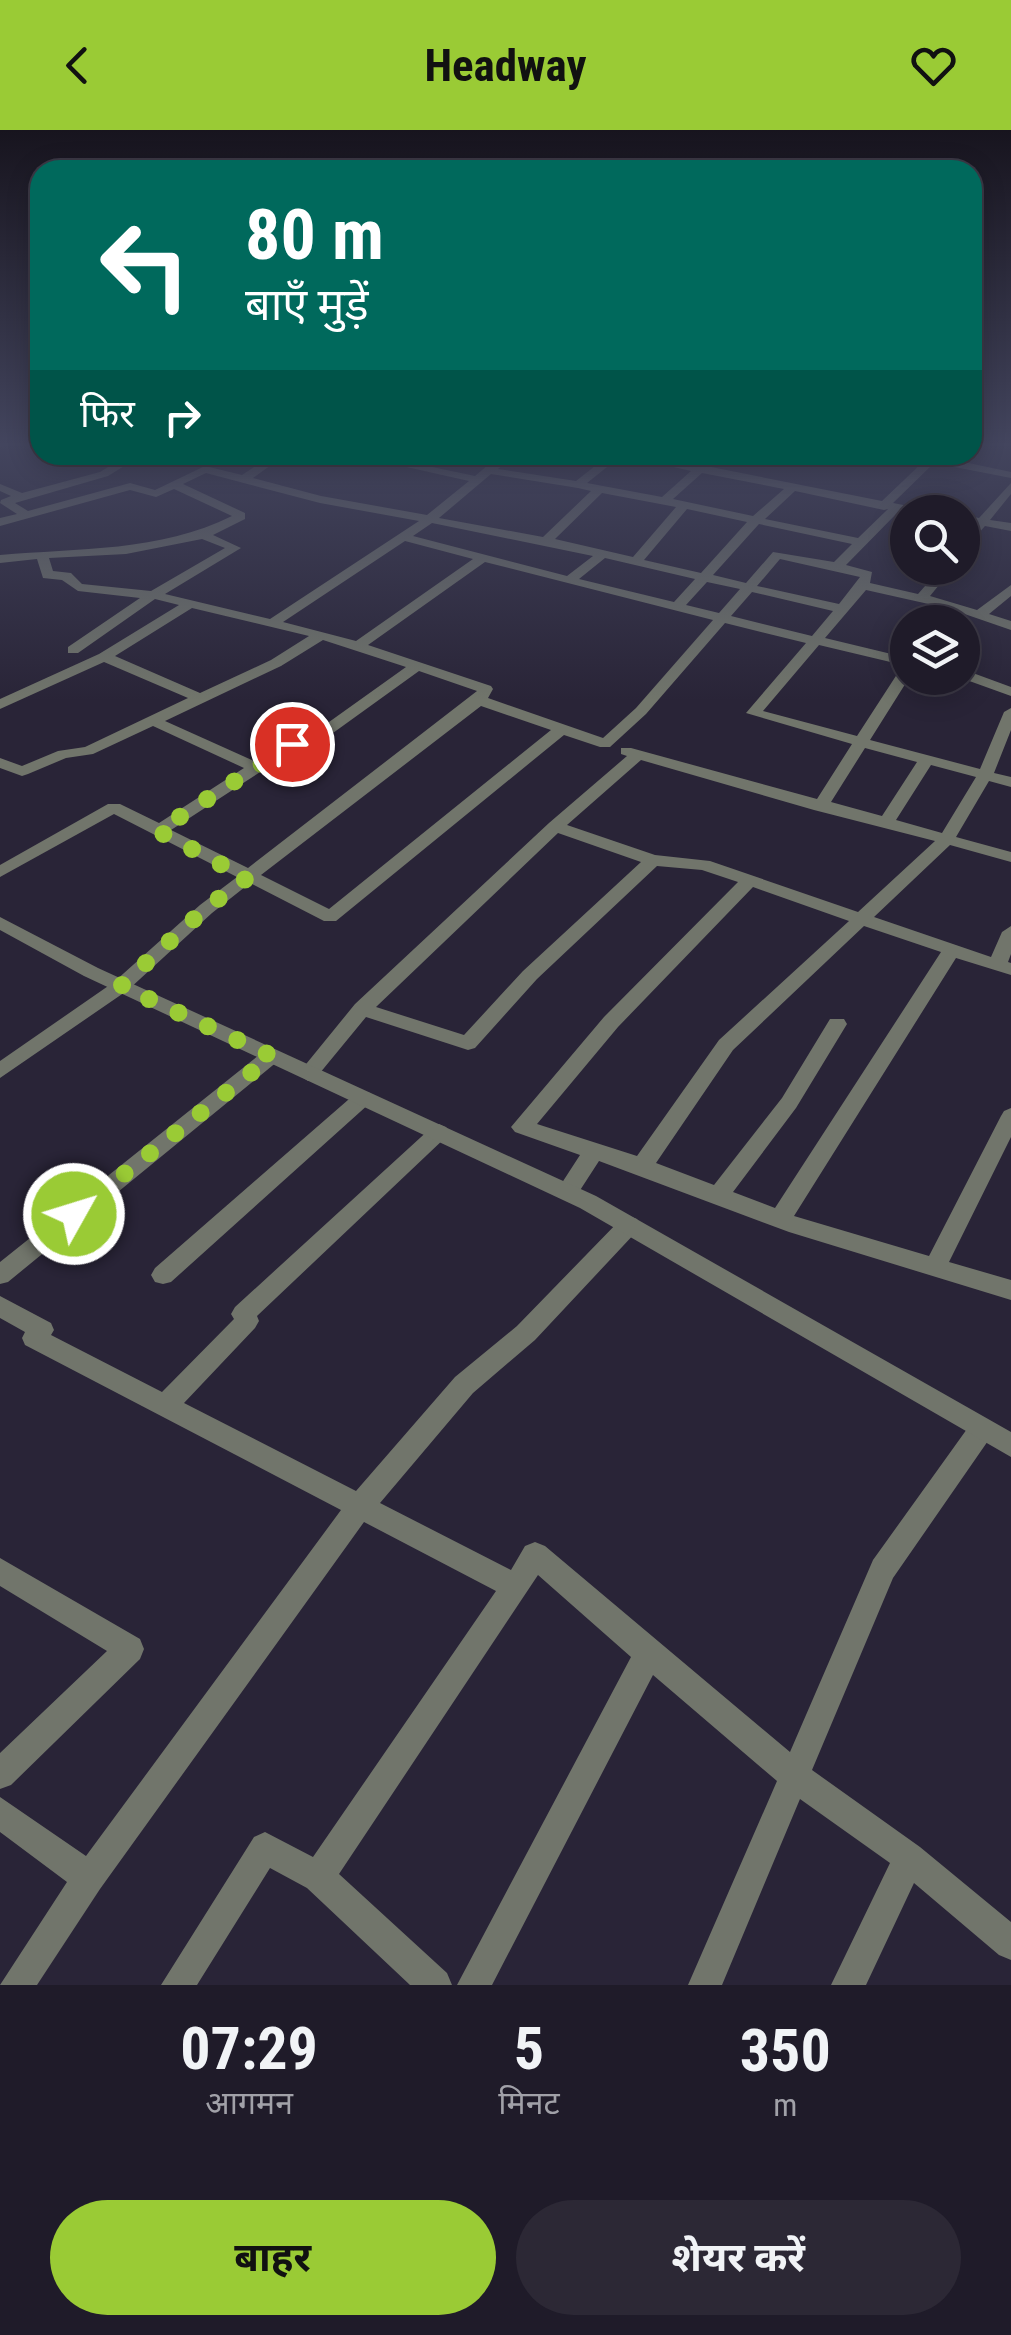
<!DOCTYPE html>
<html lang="hi">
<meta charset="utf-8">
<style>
:root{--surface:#1f1b29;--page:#2c2835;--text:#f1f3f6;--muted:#a1a1a8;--line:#3c3946;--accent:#9acb35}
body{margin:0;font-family:"Roboto Condensed","Noto Sans Devanagari",sans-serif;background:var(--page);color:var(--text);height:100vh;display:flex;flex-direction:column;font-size:38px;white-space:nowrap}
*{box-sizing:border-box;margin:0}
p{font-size:32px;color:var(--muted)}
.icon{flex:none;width:55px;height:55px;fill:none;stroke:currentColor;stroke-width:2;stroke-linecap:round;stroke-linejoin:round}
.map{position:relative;height:1855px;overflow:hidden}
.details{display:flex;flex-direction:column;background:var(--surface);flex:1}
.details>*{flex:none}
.banner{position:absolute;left:30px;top:30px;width:952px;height:305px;border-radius:30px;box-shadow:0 5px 25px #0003,0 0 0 2px var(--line);background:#00695c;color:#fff;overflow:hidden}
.controls{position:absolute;left:890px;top:365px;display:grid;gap:20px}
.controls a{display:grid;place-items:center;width:90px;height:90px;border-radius:50%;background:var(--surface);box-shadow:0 5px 25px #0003,0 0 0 2px var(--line);font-size:50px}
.pin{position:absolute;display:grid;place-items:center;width:85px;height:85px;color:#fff;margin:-42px;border:5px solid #fff;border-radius:50%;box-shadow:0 2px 10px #0007}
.me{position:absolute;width:110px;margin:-55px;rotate:51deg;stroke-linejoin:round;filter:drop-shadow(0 0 8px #0008)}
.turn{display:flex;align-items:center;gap:35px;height:210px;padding:0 50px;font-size:45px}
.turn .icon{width:130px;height:130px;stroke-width:2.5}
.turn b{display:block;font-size:70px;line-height:85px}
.then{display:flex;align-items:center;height:95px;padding:0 50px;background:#0003;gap:20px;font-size:38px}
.eta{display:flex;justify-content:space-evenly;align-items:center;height:170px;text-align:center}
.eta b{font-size:60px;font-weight:700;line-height:70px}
.primary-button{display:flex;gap:20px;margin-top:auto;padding:20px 50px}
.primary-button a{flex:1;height:115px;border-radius:60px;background:var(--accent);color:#111;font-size:40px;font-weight:700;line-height:115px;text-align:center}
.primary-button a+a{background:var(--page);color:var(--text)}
header{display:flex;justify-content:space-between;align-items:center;height:130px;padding:0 50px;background:var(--accent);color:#111;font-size:45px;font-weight:700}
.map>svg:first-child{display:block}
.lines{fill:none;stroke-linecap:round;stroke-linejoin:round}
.minor{fill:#71756b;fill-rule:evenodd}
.tertiary{fill:#71756b;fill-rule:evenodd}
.route{stroke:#9acb35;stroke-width:18;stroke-dasharray:0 32.4}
</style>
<header><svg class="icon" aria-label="back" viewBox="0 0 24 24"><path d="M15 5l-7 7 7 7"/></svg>Headway<svg class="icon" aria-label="heart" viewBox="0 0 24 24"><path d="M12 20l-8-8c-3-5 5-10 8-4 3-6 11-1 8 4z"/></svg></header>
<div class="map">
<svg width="1011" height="1855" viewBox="0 0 1011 1855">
<rect width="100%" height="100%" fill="#292437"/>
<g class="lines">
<path class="minor" d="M0 312H24L0 317Z
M128 325H142L108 346 15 373 28 381 130 353 155 360 205 336 242 345 272 325H285L253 348 321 366 427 385 469 351 353 325H375L475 346 500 325H513L498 339 576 351 609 325H622L587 353 662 367 691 341 622 325H645L701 335 882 371 924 331 905 325H942L940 327 1011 342V348L934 333 893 373 924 379 926 382 899 381 846 435 872 442 870 453 918 464 941 438H953L930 466 977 480 1011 455V466L989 484 1011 491V500L953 480 944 492H932L942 477 866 460 825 508 908 528 909 548 870 610 980 639 1004 582 1011 578V600L994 643 1011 647V657L989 651 956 707 1011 722V732L950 715 874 787 991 827 1002 802 1011 796V824L1008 832 1011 833V845L956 828 794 1086 929 1126 1001 986 1004 981 1011 978V1007L949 1132 1011 1150V1170L789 1102 599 1031 575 1068H559L556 1062 580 1025 515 1002 511 997 604 887 738 752 702 740 657 736 537 849 475 918 468 920 366 887 315 949 308 951 298 944 355 874 549 693 627 626 621 624V618H631L817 669 852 614 746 583 806 513 725 493 646 584 610 617H600L564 605 336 791H324L250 753 212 783 128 860 0 948V931L114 852 200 775 237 747 114 684 0 747V735L108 674H120L159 693 244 638 153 596 93 624 66 628 28 644 22 646 0 638V628L22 636 58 621 85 617 188 568 104 532 0 579V569L99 524 179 475 155 469 78 523H68V517L140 468 78 461 62 450 43 448 37 429 0 433V425C78 418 160 422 232 386L174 359 156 367 130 360 0 396V388L17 384 0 373 1 370 11 366 0 361V354L22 363 100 342ZM206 343 320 373 419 391 270 489 165 464 241 418 213 405 245 389V383L183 354ZM702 343 784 359 753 386 673 369ZM491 344 578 358 591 361 543 407 439 388ZM795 361 884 380 888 379 858 408 765 389ZM602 363 676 377 633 427 555 409ZM687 379 747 392 701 443 644 430ZM432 393 593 426 567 446 413 406ZM759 394 852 414 834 432 773 422 746 453 713 445ZM202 409 225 418 151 461 82 454 71 443 53 441 49 428 126 424ZM405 411 473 429 356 511 283 492ZM605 428 695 449 674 472 579 449ZM780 429 860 447 839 474 757 456ZM485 432 713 490 636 578 603 608 488 568 493 559 491 556 368 515ZM707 452 740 459 719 483 686 475ZM752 462 833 481 812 506 731 486ZM192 478 309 506 271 530 200 563 115 526ZM323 510 406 537 301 612 287 611 254 631 165 591 281 536ZM819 515 903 535 857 606 763 581ZM419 541 477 561 248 738 171 700 294 620 308 621ZM481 576 551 600 329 779 261 745ZM865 618 917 632 882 686 831 672ZM641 630 814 680 935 711 858 782 710 731 655 725 567 695ZM931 635 976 647 942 703 896 690ZM558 703 641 732 523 841 464 905 376 877ZM753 757 849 791 719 910 637 1026 537 994 618 897ZM864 796 941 822 775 1078 733 1062 796 978 847 894 844 889H830L782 968 714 1055 656 1033 733 920Z
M1011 353V364L990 390 1011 393V401L985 396 962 422V409L974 395 962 393V385L979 388Z
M962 539 1011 557V566L961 548Z
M271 919 281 926 278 931 8 1152 0 1154V1132L264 921Z
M363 961 370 963 373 968 370 973 171 1152 163 1154 155 1152 151 1145 155 1138 356 963Z
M439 994 446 997 450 1002 446 1007 257 1186 259 1191 255 1198 184 1273 356 1361 455 1247 517 1196 621 1089 629 1086 637 1089 640 1095 637 1101 535 1210 473 1263 380 1373 511 1440 525 1416 535 1412 545 1416 790 1622 873 1430 972 1292 981 1289 990 1292 994 1300 990 1308 893 1448 812 1640 920 1717 1011 1792V1830L999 1825 914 1753 866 1855H831L890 1733 800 1669 722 1855H688L777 1651 653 1545 492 1855H457L631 1527 538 1445 339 1744 447 1843 452 1855H410L307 1758 270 1738 197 1855H161L254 1707 265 1702 313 1727 496 1461 364 1392 100 1759 37 1855H0L67 1752 0 1702V1667L86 1726 341 1380 25 1215 22 1208 25 1202 0 1188V1166L51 1193 54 1200 51 1205 162 1262 234 1189 231 1184 235 1177 432 997Z
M0 1428 140 1509 144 1519 140 1529 11 1655 0 1659V1623L107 1521 0 1456Z"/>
<path class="tertiary" d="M0 787 98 838 596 1066 1011 1302V1327L580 1078 84 846 0 800Z"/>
</g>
<linearGradient id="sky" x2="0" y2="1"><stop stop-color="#17141e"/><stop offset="0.55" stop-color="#43455e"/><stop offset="1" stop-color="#43455e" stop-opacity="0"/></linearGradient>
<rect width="1011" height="571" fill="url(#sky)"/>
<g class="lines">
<path class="route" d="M74 1084 272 926 121 856 206 778 247 748 158 701 292 614"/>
</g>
</svg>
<div class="controls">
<a><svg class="icon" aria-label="search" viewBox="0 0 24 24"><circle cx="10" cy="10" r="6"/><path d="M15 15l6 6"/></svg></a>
<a><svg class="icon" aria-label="layers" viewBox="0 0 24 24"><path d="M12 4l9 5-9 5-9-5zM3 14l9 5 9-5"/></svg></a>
</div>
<div class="pin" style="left:292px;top:614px;background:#d93025"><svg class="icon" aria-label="arrive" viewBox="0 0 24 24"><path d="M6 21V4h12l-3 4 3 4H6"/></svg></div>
<svg class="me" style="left:74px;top:1084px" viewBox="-20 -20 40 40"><circle r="17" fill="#9acb35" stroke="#fff" stroke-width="3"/><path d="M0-11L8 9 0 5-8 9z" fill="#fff"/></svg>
<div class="banner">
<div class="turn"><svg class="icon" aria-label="left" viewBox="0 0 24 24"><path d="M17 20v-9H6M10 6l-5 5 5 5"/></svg><div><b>80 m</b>बाएँ मुड़ें</div></div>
<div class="then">फिर<svg class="icon" aria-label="right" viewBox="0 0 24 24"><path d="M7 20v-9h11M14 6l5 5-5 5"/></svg></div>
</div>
</div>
<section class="details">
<div class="eta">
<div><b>07:29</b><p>आगमन</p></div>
<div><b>5</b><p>मिनट</p></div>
<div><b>350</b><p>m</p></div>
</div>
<div class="primary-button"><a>बाहर</a><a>शेयर करें</a></div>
</section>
